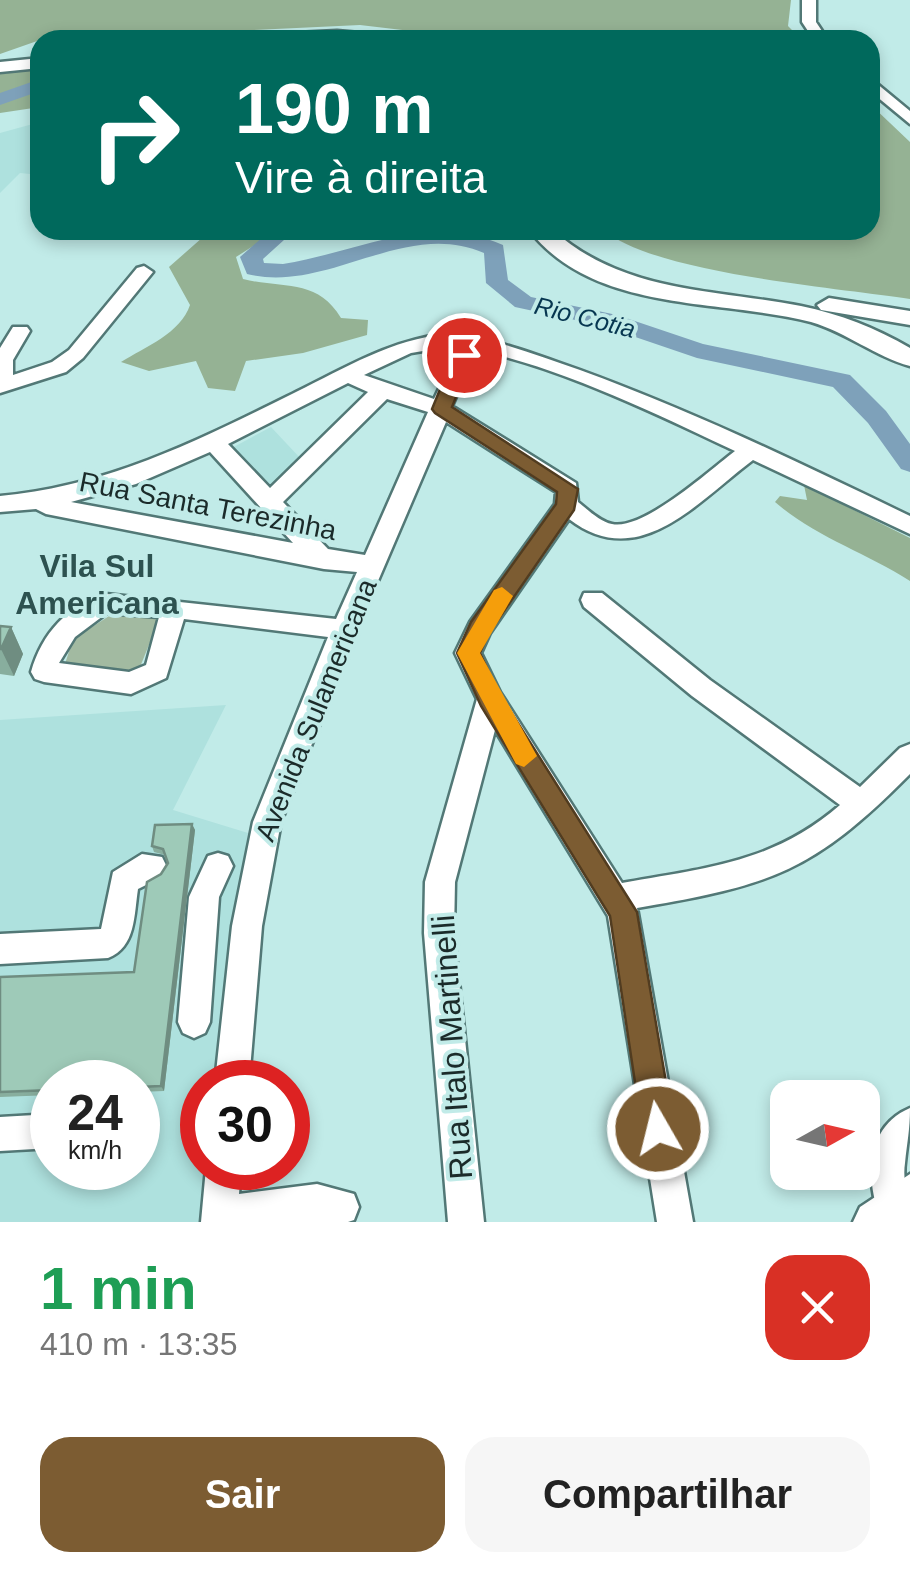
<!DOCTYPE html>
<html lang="pt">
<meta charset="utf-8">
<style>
:root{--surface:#fff;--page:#f6f6f6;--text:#222;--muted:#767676;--accent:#7c5c32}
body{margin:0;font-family:Arial,sans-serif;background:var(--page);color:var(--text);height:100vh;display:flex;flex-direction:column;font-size:38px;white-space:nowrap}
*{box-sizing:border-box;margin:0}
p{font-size:32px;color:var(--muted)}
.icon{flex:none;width:55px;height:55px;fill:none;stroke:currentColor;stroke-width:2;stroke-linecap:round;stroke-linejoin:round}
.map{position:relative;height:1222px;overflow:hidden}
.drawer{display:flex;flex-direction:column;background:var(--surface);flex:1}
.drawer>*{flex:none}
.guide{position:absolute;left:30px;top:30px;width:850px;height:210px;border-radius:30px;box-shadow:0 5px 15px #0003;background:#00695c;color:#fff;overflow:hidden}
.needle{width:65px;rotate:82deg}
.fabs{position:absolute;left:770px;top:1080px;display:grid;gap:20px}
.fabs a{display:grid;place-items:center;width:110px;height:110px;border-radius:20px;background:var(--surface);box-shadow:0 5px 15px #0003;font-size:50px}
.speed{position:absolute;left:30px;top:1060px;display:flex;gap:20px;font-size:50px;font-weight:700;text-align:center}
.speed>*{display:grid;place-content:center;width:130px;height:130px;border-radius:50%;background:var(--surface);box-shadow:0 5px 15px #0003;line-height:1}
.speed small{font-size:25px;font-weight:400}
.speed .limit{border:15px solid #d22;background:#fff;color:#111}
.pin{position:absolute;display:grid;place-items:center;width:85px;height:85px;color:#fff;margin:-42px;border:5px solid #fff;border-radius:50%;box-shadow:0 2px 10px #0007}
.me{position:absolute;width:110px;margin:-55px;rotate:352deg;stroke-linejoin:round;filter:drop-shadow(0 0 8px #0008)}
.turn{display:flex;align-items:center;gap:35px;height:210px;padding:0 40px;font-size:45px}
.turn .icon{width:130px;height:130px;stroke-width:2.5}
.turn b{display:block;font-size:70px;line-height:85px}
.round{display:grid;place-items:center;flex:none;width:105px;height:105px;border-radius:30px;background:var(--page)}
.summary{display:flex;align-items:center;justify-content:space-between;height:170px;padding:0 40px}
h1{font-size:60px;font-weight:800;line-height:75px;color:#1e9e55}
.primary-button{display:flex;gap:20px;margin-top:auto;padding:20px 40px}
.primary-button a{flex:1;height:115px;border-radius:30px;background:var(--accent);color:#fff;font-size:40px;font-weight:800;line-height:115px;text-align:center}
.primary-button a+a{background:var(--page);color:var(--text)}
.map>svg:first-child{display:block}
.built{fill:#aee1de;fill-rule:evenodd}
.green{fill:#a2baa1}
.forest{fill:#95b294}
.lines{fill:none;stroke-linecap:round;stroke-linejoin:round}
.river{fill:#7ea1ba;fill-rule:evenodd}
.minor-casing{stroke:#527876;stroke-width:5}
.major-casing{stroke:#527876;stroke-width:5}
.minor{fill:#fff;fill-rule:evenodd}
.major{fill:#fff;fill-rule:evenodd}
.wall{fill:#88ae9e}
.shaded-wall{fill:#6f8d81}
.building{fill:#9ecab8;stroke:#6f8d81;stroke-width:2.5}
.route{fill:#7c5c32;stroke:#513c20;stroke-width:2.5}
.slow{fill:#f59e0b}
.labels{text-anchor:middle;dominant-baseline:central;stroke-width:8;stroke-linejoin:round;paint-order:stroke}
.far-water-label{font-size:25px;font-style:italic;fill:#063650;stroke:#c1ebe8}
.street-label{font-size:28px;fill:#1b2b2a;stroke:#c1ebe8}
.quarter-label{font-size:32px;font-weight:bold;fill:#2d5250;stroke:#c1ebe8}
.near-street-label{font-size:32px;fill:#1b2b2a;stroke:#c1ebe8}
</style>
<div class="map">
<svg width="910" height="1222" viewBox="0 0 910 1222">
<rect width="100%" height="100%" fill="#c1ebe8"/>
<path class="built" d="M40 122V175L20 173 0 193V133Z
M271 427 302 460 270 491 230 449Z
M226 705 173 810 248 833 216 1082H202L206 1168 199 1222H0V720ZM52 1082H138V1168H52Z"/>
<path class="green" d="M117 611 159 620 136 677 64 667 73 639Z"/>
<path class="forest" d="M0 0H791L788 26 802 40H487L360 25 40 40 0 54Z
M40 69V107L0 113V74Z
M870 104 910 142V299C839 288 652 273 604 230H870Z
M211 230H278L236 257 243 279C283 289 317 278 341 318L368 320 367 335 303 353 246 361 235 391 208 388 196 361 149 371 121 362C145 347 181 333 190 305L169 267Z
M804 485 910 538V581C865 552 815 537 775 502L780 496 807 500Z"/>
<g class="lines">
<path class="river" d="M40 79V91L0 105V93Z
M271 230H295L263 259 264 263 283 264C359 252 427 212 503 245L508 280 531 297 617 315 703 344 850 375 886 411 910 444V472L901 469 868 423 833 387 697 358 603 326 515 307 486 283 484 253C405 218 328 294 247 274L240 257Z"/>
<g class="minor-casing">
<path id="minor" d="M802 0H816V22L828 40H814L802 22Z
M870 78 910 111V124L870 91Z
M144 266 153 272 83 358 66 372 0 393V348L13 327H27L30 331 13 360V375L52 362 69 350 137 268Z
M447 334C493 337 536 355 580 370 695 412 800 463 910 516V534L753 460C697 502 639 573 569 519L490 633 481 653 500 692 622 883C706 868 773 863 840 805L692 696 584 607 581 600 584 593H602L710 680 860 787 900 748 910 744V774C812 873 771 885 637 908L693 1222H657L608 916 495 730 455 882 454 933 484 1222H448L424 933 425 882 477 699 455 653 470 622 555 504 556 492 446 422 357 630 281 822 262 926 249 1082H215L232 926 253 822 328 637 184 619 166 678 131 694 44 682 35 679 31 672C42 633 68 605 106 594L336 619 357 572 324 569 46 514 36 509 0 512V496C109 486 199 440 296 392 345 368 392 339 447 334ZM447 347C526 350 661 416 735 451 710 470 643 531 612 524 600 522 587 509 578 502L576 483 452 406 474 355 471 351H457L434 399 364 375 411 353ZM348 383 368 392 270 488 228 444ZM387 399 428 412 365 555 328 549 283 502ZM210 452 293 543 71 502 136 484ZM107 613 159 617 146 665 129 672 59 663 75 637Z
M218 853 228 856 233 866 219 897 210 1022 205 1033 194 1038 183 1033 178 1022 189 897 208 856Z
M142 854 162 857 167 867 162 877 138 889C134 915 136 947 108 958L0 964V934L101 929 113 872Z
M910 1108C910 1130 907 1143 905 1163 902 1183 910 1199 907 1219L899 1222 881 1219C865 1180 865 1127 910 1108Z
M52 1114V1148L0 1151V1117Z
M206 1168H241L239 1194 317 1184 354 1194 359 1207 354 1220 348 1222H201Z"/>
</g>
<g class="major-casing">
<path id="major" d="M337 31 383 35 392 40H243L252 35Z
M40 58V68L0 72V62Z
M529 230H553C623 293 713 289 801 306 840 314 876 328 910 348V366C876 357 846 332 811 322 718 298 595 314 529 230Z
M829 298 910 311V325L821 310 817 305Z
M910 1174V1222H853L860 1207Z"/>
</g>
<use href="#minor" class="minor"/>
<use href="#major" class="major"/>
</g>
<path class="wall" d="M0 626 11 627 23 654 14 676 0 674Z
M192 824 195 830 164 1091 138 1092V1082H52V1095L0 1097V977L134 972 161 874 168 863 165 855 154 852 152 846Z"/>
<path class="shaded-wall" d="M11 627 23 654 14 676 1 649Z
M192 824 195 830 164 1091 161 1086Z"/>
<path class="building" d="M0 626 11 627 1 649H0Z
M192 824 161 1086 138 1087V1082H52V1090L0 1092V977L134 972 147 882 161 874 168 863 163 849 152 846 155 825Z"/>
<path class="route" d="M464 349 473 355 452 407 578 489 574 510 489 633 480 653 499 693 637 912 674 1129 669 1140 658 1145 647 1140 642 1129 610 916 481 706 457 653 471 622 556 504 557 492 435 413 432 409 454 355Z"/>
<path class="slow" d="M502 587 513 596 480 653 537 756 524 767 516 764 457 653 494 590Z"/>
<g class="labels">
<g class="far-water-label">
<text transform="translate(585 317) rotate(14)">Rio Cotia</text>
</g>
<g class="street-label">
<text transform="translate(208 506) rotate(11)">Rua Santa Terezinha</text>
<text transform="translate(316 710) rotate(-68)">Avenida Sulamericana</text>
</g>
<g class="quarter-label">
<text x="97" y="566">Vila Sul<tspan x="97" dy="37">Americana</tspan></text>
</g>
<g class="near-street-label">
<text transform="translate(452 1047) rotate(-94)">Rua Italo Martinelli</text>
</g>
</g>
</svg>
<div class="fabs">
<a><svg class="needle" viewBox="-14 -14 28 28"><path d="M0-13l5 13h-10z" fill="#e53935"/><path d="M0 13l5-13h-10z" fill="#767676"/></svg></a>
</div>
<div class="speed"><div>24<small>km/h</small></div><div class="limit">30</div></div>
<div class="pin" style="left:464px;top:355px;background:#d93025"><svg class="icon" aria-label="arrive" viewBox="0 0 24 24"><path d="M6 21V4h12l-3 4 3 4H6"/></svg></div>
<svg class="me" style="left:658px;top:1129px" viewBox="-20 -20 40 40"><circle r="17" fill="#7c5c32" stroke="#fff" stroke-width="3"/><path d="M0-11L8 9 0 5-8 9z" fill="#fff"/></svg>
<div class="guide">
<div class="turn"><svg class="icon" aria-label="right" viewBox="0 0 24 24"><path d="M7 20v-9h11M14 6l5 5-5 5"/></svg><div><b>190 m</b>Vire à direita</div></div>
</div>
</div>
<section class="drawer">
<div class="summary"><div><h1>1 min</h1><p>410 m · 13:35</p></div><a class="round" style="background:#d93025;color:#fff"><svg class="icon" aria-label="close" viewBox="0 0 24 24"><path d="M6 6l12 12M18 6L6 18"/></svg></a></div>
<div class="primary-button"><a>Sair</a><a>Compartilhar</a></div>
</section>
